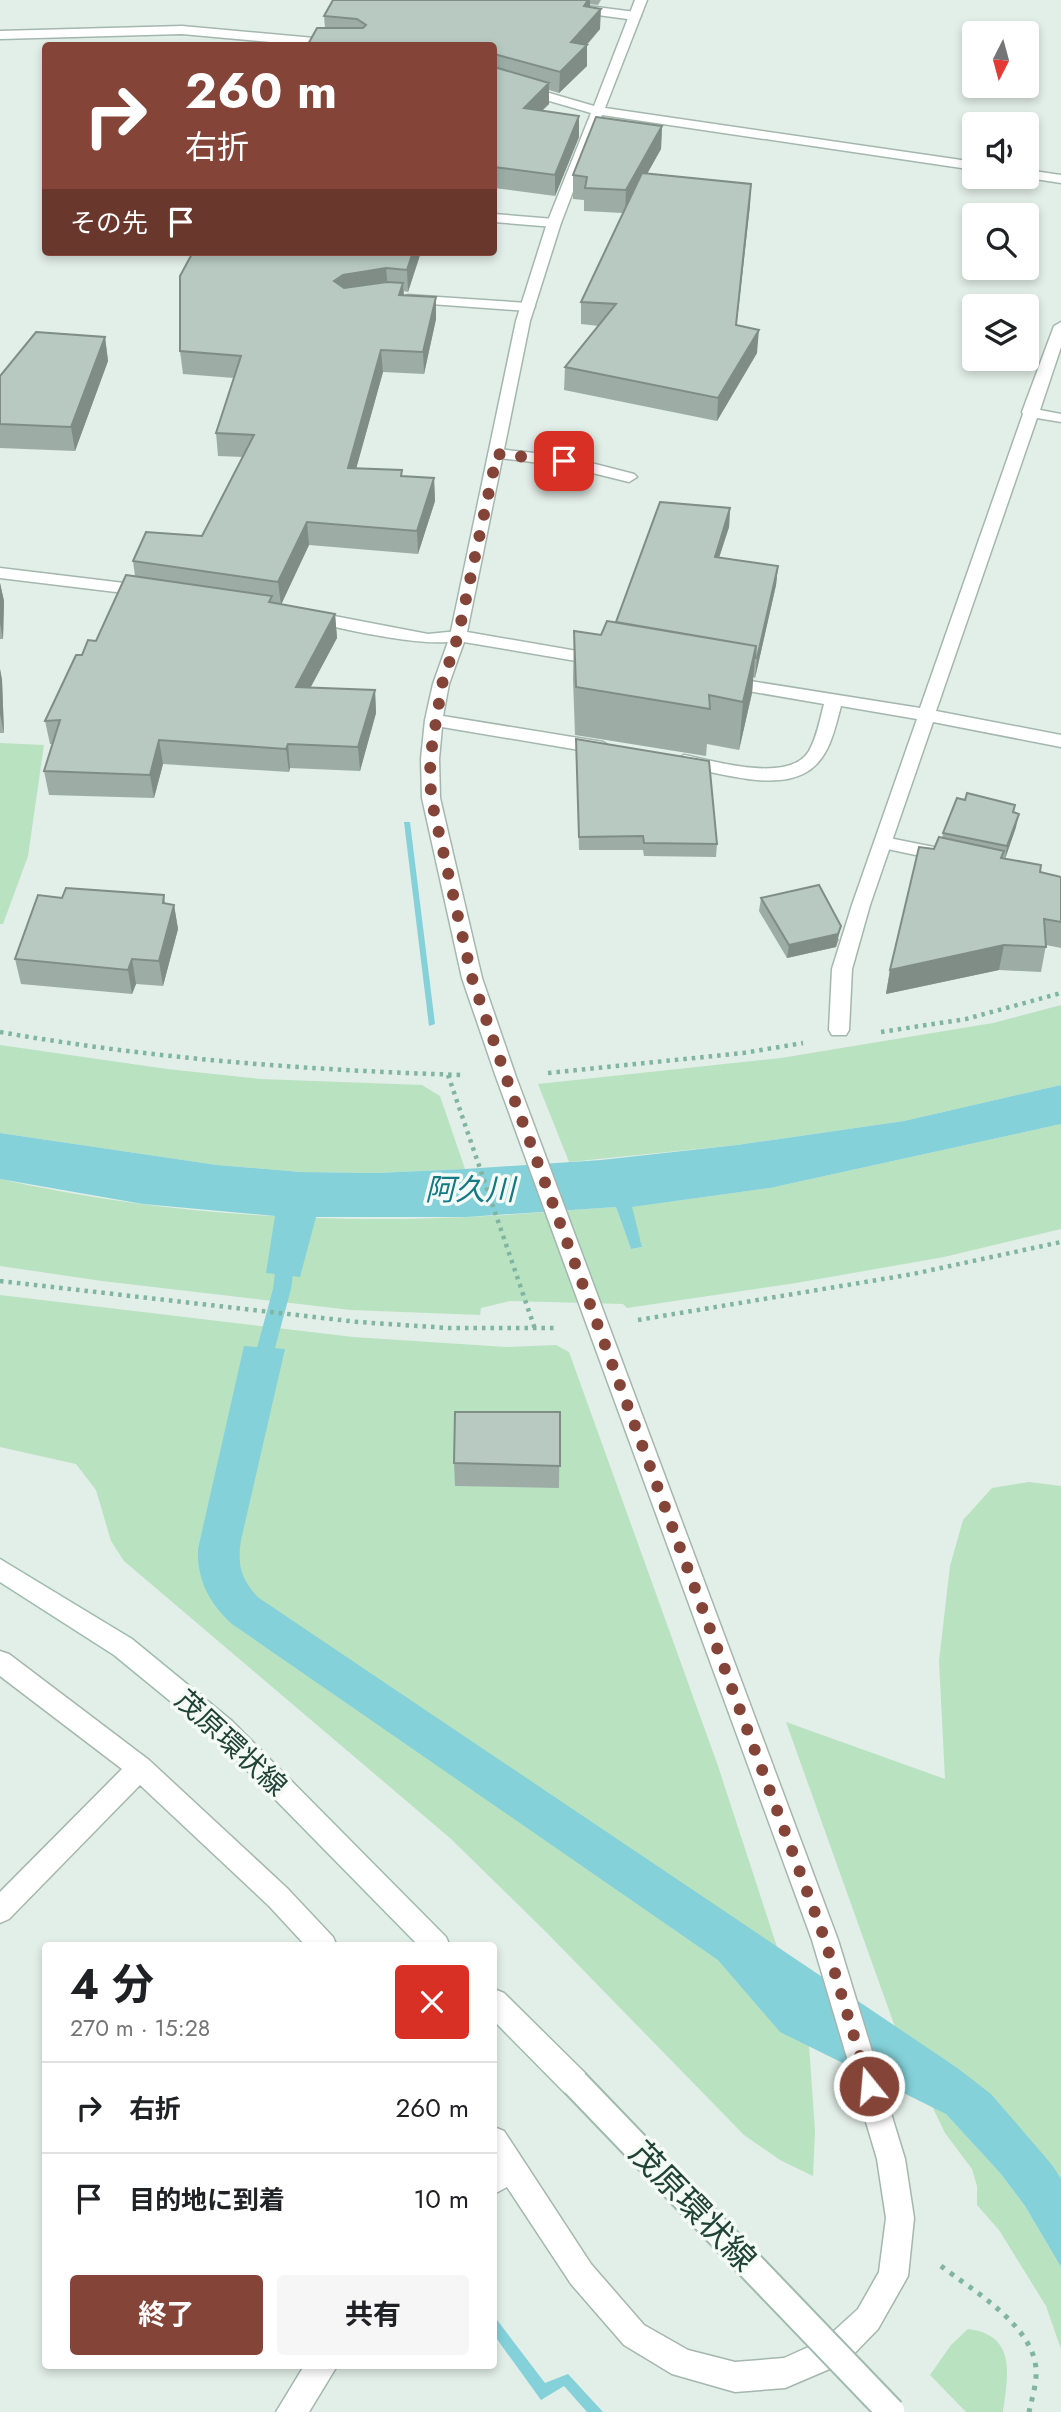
<!DOCTYPE html>
<html lang="ja">
<meta charset="utf-8">
<style>
:root{--surface:#fff;--page:#f6f6f6;--text:#202124;--muted:#757577;--line:#e0e0e0;--accent:#844538}
body{margin:0;font-family:Jost,"Noto Sans JP",sans-serif;background:var(--page);color:var(--text);height:100vh;display:flex;flex-direction:column;font-size:26px;white-space:nowrap}
*{box-sizing:border-box;margin:0}
p{font-size:23px;color:var(--muted)}
.icon{flex:none;width:38px;height:38px;fill:none;stroke:currentColor;stroke-width:2;stroke-linecap:round;stroke-linejoin:round}
.map{position:relative;flex:1;overflow:hidden}
.drawer{position:absolute;left:42px;top:1942px;width:455px;height:427px;display:flex;flex-direction:column;background:var(--surface);border-radius:7px;box-shadow:0 4px 10px #0003}
.drawer>*{flex:none}
.hud{position:absolute;left:42px;top:42px;width:455px;height:214px;border-radius:7px;box-shadow:0 4px 10px #0003;background:#844538;color:#fff;overflow:hidden}
.needle{width:46px;rotate:186deg}
.tools{position:absolute;left:962px;top:21px;display:grid;gap:14px}
.tools a{display:grid;place-items:center;width:77px;height:77px;border-radius:7px;background:var(--surface);box-shadow:0 4px 10px #0003;font-size:35px}
.pin{position:absolute;display:grid;place-items:center;width:60px;height:60px;color:#fff;margin:-30px;border-radius:14px;box-shadow:0 4px 10px #0006}
.me{position:absolute;width:77px;margin:-38px;rotate:343deg;stroke-linejoin:round;filter:drop-shadow(0 0 5px #0008)}
.turn{display:flex;align-items:center;gap:24px;height:147px;padding:0 28px;font-size:32px}
.turn .icon{width:91px;height:91px;stroke-width:2.5}
.turn b{display:block;font-size:49px;line-height:60px}
.then{display:flex;align-items:center;height:66px;padding:0 28px;background:#0003;gap:14px;font-size:26px}
.round{display:grid;place-items:center;flex:none;width:74px;height:74px;border-radius:7px;background:var(--page)}
.head{display:flex;align-items:center;justify-content:space-between;height:119px;padding:0 28px}
h1{font-size:42px;font-weight:700;line-height:52px}
.action{display:flex;gap:14px;margin-top:auto;padding:14px 28px}
.action a{flex:1;height:80px;border-radius:7px;background:var(--accent);color:#fff;font-size:28px;font-weight:700;line-height:80px;text-align:center}
.action a+a{background:var(--page);color:var(--text)}
ul{padding:0;list-style:none}
li{display:flex;align-items:center;gap:21px;height:91px;padding:0 28px;border-top:2px solid var(--line)}
li div{flex:1}
li b{display:block;font-size:26px}
li em{font-style:normal}
.map>svg:first-child{display:block}
.green{fill:#b9e2c1}
.water{fill:#84d1d9}
.lines{fill:none;stroke-linecap:round;stroke-linejoin:round}
.stream{fill:#84d1d9;fill-rule:evenodd}
.service-casing{stroke:#a4b7af;stroke-width:3}
.minor-casing{stroke:#a4b7af;stroke-width:3}
.secondary-casing{stroke:#9fbbb0;stroke-width:3}
.path-far1{stroke:#7fb5a1;stroke-width:4.5;stroke-dasharray:3.5 5;stroke-linecap:butt}
.path{stroke:#7fb5a1;stroke-width:5;stroke-dasharray:4.5 7;stroke-linecap:butt}
.service{fill:#fff;fill-rule:evenodd}
.minor{fill:#fff;fill-rule:evenodd}
.secondary{fill:#fff;fill-rule:evenodd}
.secondary-bridge-casing{stroke:#9fbbb0;stroke-width:31;stroke-linecap:butt}
.secondary-bridge{stroke:#fff;stroke-width:27}
.wall{fill:#9dada6}
.shaded-wall{fill:#808d87}
.building{fill:#b7c9c1;stroke:#808d87;stroke-width:2}
.route{stroke:#844538;stroke-width:12;stroke-dasharray:0 21.6}
.labels{text-anchor:middle;dominant-baseline:central;stroke-width:7;stroke-linejoin:round;paint-order:stroke}
.street-label{font-size:28px;fill:#204237;stroke:#f4faf6}
.water-label{font-size:30px;font-style:italic;fill:#127985;stroke:#f4faf6}
.near-street-label{font-size:33px;fill:#204237;stroke:#f4faf6}
</style>
<div class="map">
<svg width="1061" height="2412" viewBox="0 0 1061 2412">
<rect width="100%" height="100%" fill="#e2eee8"/>
<path class="green" d="M0 743 44 745 28 856 3 924H0Z
M1061 1005V1085L904 1121 737 1145 569 1162 538 1084 781 1058 993 1023Z
M0 1045 167 1069 260 1079 422 1085 440 1096 465 1169 376 1173 301 1172 217 1165 0 1133Z
M1061 1124V1229L944 1257 796 1283 627 1308 623 1304 510 1301 481 1308 480 1315 351 1310 102 1281 0 1266V1179C152 1213 311 1224 467 1217 517 1215 567 1210 616 1207L631 1249 642 1247 631 1207 770 1188Z
M0 1295 353 1337 506 1347 556 1345 569 1352 718 1766 809 2045 815 2131 813 2176 780 2160 744 2135 547 1933 450 1838 124 1561 111 1541 96 1490 76 1464 0 1447Z
M1029 1482 1061 1486V2179L1053 2166 956 2067 895 2027 786 1722 945 1779 939 1661 950 1566 963 1520 992 1488Z
M932 2106 946 2114 1001 2174 1025 2206 1061 2267V2349L1046 2306 999 2230 977 2205V2186L972 2169 945 2133Z
M968 2329C1017 2335 1008 2375 1003 2412H966L930 2375 951 2345Z"/>
<path class="water" d="M404 822H410L435 1024 429 1026Z
M1061 1085V1124L770 1188 632 1207 642 1247 631 1249 616 1207 466 1217H316L300 1277 266 1273 275 1216 143 1204 0 1179V1133L217 1165 301 1172 376 1173 465 1169 601 1160 737 1145 904 1121Z
M244 1346 285 1349 241 1540C237 1565 241 1580 259 1598L956 2067 991 2094 1053 2166 1061 2179V2267L1025 2206 1001 2174 946 2114 780 2032 718 1960 232 1624C209 1603 197 1580 198 1549Z
M494 2316 545 2383 568 2374 603 2412H587L564 2386 541 2400 494 2335Z"/>
<g class="lines">
<path class="stream" d="M287 1244 293 1246 296 1251 291 1289 269 1370 267 1375 260 1378 253 1375 251 1370 273 1289 278 1251 281 1246Z"/>
<g class="service-casing">
<path id="service" d="M510 0H542L635 12 641 16 635 20 516 4Z
M494 214 554 219 561 223 554 227 494 222Z
M408 295 528 303 535 307 528 311 403 302 401 299Z
M497 449 564 456 634 474 637 477 629 482 564 466 492 457 489 454Z
M0 568 149 586 157 591 149 596 0 578Z
M308 611 428 634 458 631 466 636C449 655 329 626 302 619L300 616 302 613Z
M884 837 944 849 950 851 953 855 950 859 944 861 878 847 875 843 878 839Z"/>
</g>
<g class="minor-casing">
<path id="minor" d="M635 0H647L605 108 975 162V170L602 115 561 223 530 321 467 632 600 655 608 660 600 665 464 642 449 684 443 716 603 742 612 748 603 754 442 727 439 759 440 798 482 978 516 1077 838 1940 905 2159 914 2218 908 2276 878 2329 846 2362 785 2388 735 2392 672 2374 624 2345 571 2284 507 2187 494 2194V2127L504 2131 591 2264 644 2325 688 2350 735 2362 784 2358 824 2340 858 2309 879 2272 886 2218 877 2159 812 1940 496 1077 462 978 422 798 421 759 425 720 433 684 450 636 516 321 547 223 591 113 494 85V77L594 106Z
M182 26 358 42 364 46H313L182 34 0 39V31Z
M1027 170 1061 175V183L1022 177H1027Z
M1061 322V347L1040 410 1061 414V422L1037 418 936 711 1061 735V747L933 722 870 905 852 969 849 1030 846 1035H832L829 1030 832 969 852 905 917 719 841 706C835 728 830 755 811 769 783 790 736 777 705 771 695 769 681 769 675 761L684 755C715 761 789 784 809 751 817 737 820 719 824 704L719 686 717 682 719 678 725 677 920 708 1023 414 1022 412 1054 326Z
M0 1651 9 1654 149 1760 287 1888 333 1937 337 1946H306L269 1906 140 1785 9 1919 0 1923V1892L122 1769 0 1676Z
M304 2366H337L309 2412H276Z"/>
</g>
<g class="secondary-casing">
<path id="secondary" d="M0 1559 132 1639 232 1721 446 1937 450 1946H419L214 1737 114 1655 0 1582Z
M494 1989 504 1993 585 2073 589 2083 585 2093 575 2097 565 2093 494 2021Z"/>
</g>
<path class="path-far1" d="M0 1032C153 1059 307 1070 462 1075
M881 1032 966 1019 1061 993
M548 1073 743 1053 803 1043
M448 1075 535 1329
M0 1281 358 1322 448 1328H556
M638 1320 913 1274 1061 1242"/>
<path class="path" d="M941 2266C972 2290 1033 2325 1036 2369 1037 2383 1032 2398 1029 2412"/>
<use href="#service" class="service"/>
<use href="#minor" class="minor"/>
<use href="#secondary" class="secondary"/>
<g class="secondary-bridge-casing">
<path id="secondary-bridge" d="M575 2083 891 2412"/>
</g>
<use href="#secondary-bridge" class="secondary-bridge"/>
</g>
<path class="wall" d="M333 0H601L598 5 590 4V7L600 29 587 45V66L559 93 549 90V104L542 110 579 137 555 196 494 188V46L325 28 324 16Z
M662 126 661 149 647 174 751 184 736 325 757 353 717 421 564 390 565 367 599 326 581 324V302L623 213 584 211V200L573 199V175Z
M193 252H421L408 292 404 291V295L436 319 424 374 383 372 356 468 402 476 434 478 435 501 418 554 309 545 281 604 335 614 337 638 310 688 375 690 376 713 360 771 290 768 289 772 163 764 154 798 49 795 44 771 52 744H50L45 721 82 655 96 641 135 576 133 561 202 536 243 457 218 456 216 433 234 378 183 374 180 351Z
M105 337 108 361 75 451 0 448V376Z
M730 508 729 527 719 558 778 566 776 585 755 678 753 677 752 693 739 750 707 744 706 756 575 735 573 679 574 631 601 635 616 622Z
M0 583 4 601 3 639H0Z
M0 669 2 680 4 733H0Z
M576 739 717 844 716 857 644 856 643 850H579Z
M965 800 1015 805 1014 812 1016 827 1005 859 1040 872 1061 877V948L1046 945 1041 972 999 970 886 994 890 970 934 849 942 838 943 833Z
M164 895 165 904 174 905 178 929 163 986 136 984 132 994 21 984 15 959 62 898Z
M761 898 839 939 836 947 787 958 759 911Z
M560 1412 559 1488 455 1486 454 1463Z"/>
<path class="shaded-wall" d="M588 0H590V17L584 6Z
M601 9 600 29 580 52 587 45V66L559 93 560 72 571 42Z
M549 83V104L524 129V108Z
M579 116V137L555 196V175Z
M662 126 661 149 625 213 626 190Z
M751 184 750 206 734 348 736 325Z
M413 252H421L408 292 407 270Z
M386 268 388 290 345 297 334 281 343 275Z
M403 283 404 305 399 295Z
M436 297V319L424 374 423 352Z
M759 330 757 353 717 421 718 398Z
M105 337 108 361 75 451 71 427Z
M381 350 383 372 350 491 348 468Z
M434 478 435 501 418 554 417 531Z
M730 508 729 527 713 576 715 557Z
M307 522 309 545 281 605 278 582Z
M778 566 776 585 755 678 757 658Z
M0 583 4 601 3 639 0 623Z
M335 614 337 638 298 711 296 687Z
M756 646 752 693 739 750 743 702Z
M0 669 2 680 4 733 0 714Z
M375 690 376 713 360 771 358 747Z
M159 740 163 764 154 798 150 775Z
M288 744 290 768 289 772 286 749Z
M1019 814 1016 827 1005 859 1007 846Z
M174 905 178 929 163 986 159 961Z
M841 926 836 947 787 958 789 945Z
M1004 945 999 970 886 994 890 970Z
M132 959 136 984 132 994 128 970Z"/>
<path class="building" d="M333 0H588L584 6 601 9 571 42 587 45 560 72 494 54V46H307L317 28H363L366 25 357 19 324 16Z
M494 67 549 83 524 108 579 116 555 175 494 167Z
M596 117 662 126 626 190 585 188 587 177 573 175Z
M642 173 751 184 736 325 759 330 718 398 565 367 616 304 581 302Z
M193 252H413L407 270 386 268 343 275 334 281 344 288 387 282 403 283 399 295 436 297 423 352 381 350 348 468 402 470 401 476 434 478 417 531 307 522 278 582 133 561 146 532 202 536 254 435 216 433 241 356 180 351V276Z
M36 332 105 337 71 427 0 424V376Z
M660 502 730 508 715 557 778 566 757 658H755L756 646 616 622Z
M126 575 272 596 269 602 335 614 296 687 375 690 358 747 288 744 286 749 159 740 150 775 44 771 60 720 45 721 76 655H82L88 640 96 641Z
M607 621 756 646 743 702 709 695 710 709 576 687 574 631 601 635Z
M576 739 709 761 717 844 644 843 643 836 579 837Z
M967 793 1015 805 1013 812 1019 814 1007 846 943 833 957 798 965 800Z
M939 837 1004 851 1001 858 1041 865 1040 872 1061 877V922L1044 919 1046 947 1004 945 890 970 919 847 934 849Z
M819 885 841 926 838 934 789 945 761 898Z
M66 888 164 895 163 903 174 905 159 961 132 959 128 970 15 959 38 895 62 898Z
M455 1412H560V1466L454 1463Z"/>
<g class="lines">
<path class="route" d="M564 461 497 454 458 636 442 684 430 759 431 798 472 978 506 1077 825 1940 869 2086"/>
</g>
<g class="labels">
<g class="street-label">
<text transform="translate(231 1743) rotate(43)">茂原環状線</text>
</g>
<g class="water-label">
<text x="470" y="1189">阿久川</text>
</g>
<g class="near-street-label">
<text transform="translate(693 2206) rotate(46)">茂原環状線</text>
</g>
</g>
</svg>
<div class="tools">
<a><svg class="needle" viewBox="-14 -14 28 28"><path d="M0-13l5 13h-10z" fill="#e53935"/><path d="M0 13l5-13h-10z" fill="#757577"/></svg></a>
<a><svg class="icon" aria-label="sound" viewBox="0 0 24 24"><path d="M4 9h4l5-4v14l-5-4H4zM17 9q2 3 0 6"/></svg></a>
<a><svg class="icon" aria-label="search" viewBox="0 0 24 24"><circle cx="10" cy="10" r="6"/><path d="M15 15l6 6"/></svg></a>
<a><svg class="icon" aria-label="layers" viewBox="0 0 24 24"><path d="M12 4l9 5-9 5-9-5zM3 14l9 5 9-5"/></svg></a>
</div>
<div class="pin" style="left:564px;top:461px;background:#d93025"><svg class="icon" aria-label="arrive" viewBox="0 0 24 24"><path d="M6 21V4h12l-3 4 3 4H6"/></svg></div>
<svg class="me" style="left:869px;top:2086px" viewBox="-20 -20 40 40"><circle r="17" fill="#844538" stroke="#fff" stroke-width="3"/><path d="M0-11L8 9 0 5-8 9z" fill="#fff"/></svg>
<div class="hud">
<div class="turn"><svg class="icon" aria-label="right" viewBox="0 0 24 24"><path d="M7 20v-9h11M14 6l5 5-5 5"/></svg><div><b>260 m</b>右折</div></div>
<div class="then">その先<svg class="icon" aria-label="arrive" viewBox="0 0 24 24"><path d="M6 21V4h12l-3 4 3 4H6"/></svg></div>
</div>
<section class="drawer">
<div class="head"><div><h1>4 分</h1><p>270 m · 15:28</p></div><a class="round" style="background:#d93025;color:#fff"><svg class="icon" aria-label="close" viewBox="0 0 24 24"><path d="M6 6l12 12M18 6L6 18"/></svg></a></div>
<ul>
<li><svg class="icon" aria-label="right" viewBox="0 0 24 24"><path d="M7 20v-9h11M14 6l5 5-5 5"/></svg><div><b>右折</b></div><em>260 m</em></li>
<li><svg class="icon" aria-label="arrive" viewBox="0 0 24 24"><path d="M6 21V4h12l-3 4 3 4H6"/></svg><div><b>目的地に到着</b></div><em>10 m</em></li>
</ul>
<div class="action"><a>終了</a><a>共有</a></div>
</section>
</div>
